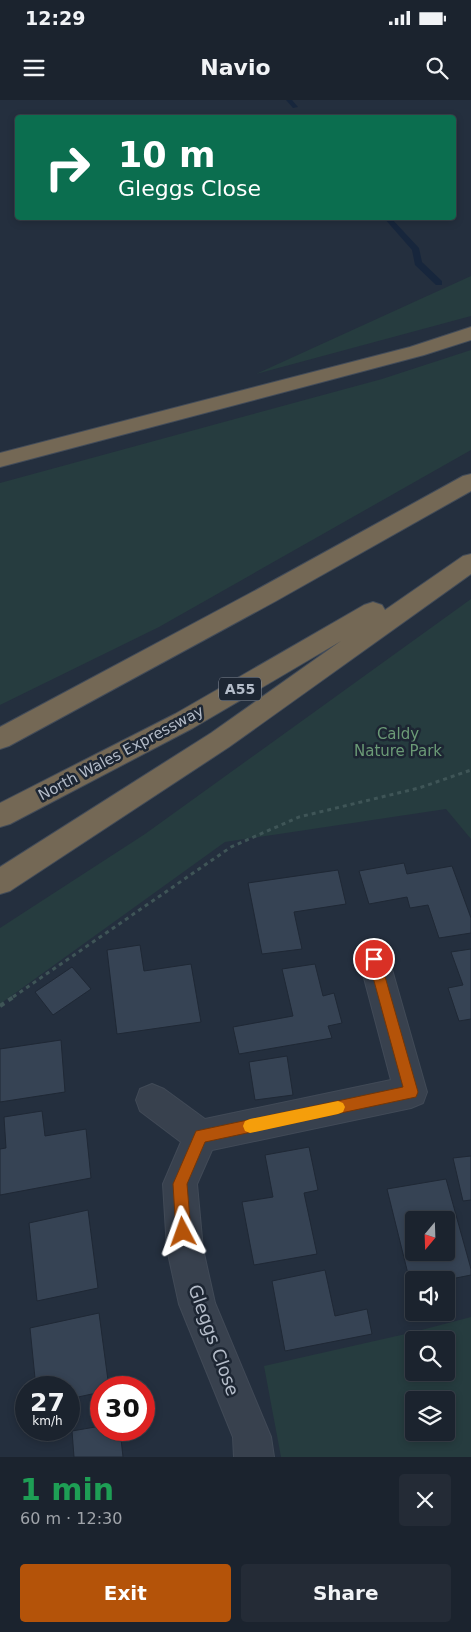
<!DOCTYPE html>
<meta charset="utf-8">
<style>
:root{--surface:#1b232e;--page:#242b36;--text:#f1f3f6;--muted:#a0a4aa;--line:#39404a;--accent:#b45309}
body{margin:0;font-family:"DejaVu Sans",sans-serif;background:var(--page);color:var(--text);height:100vh;display:flex;flex-direction:column;font-size:19px;white-space:nowrap}
*{box-sizing:border-box;margin:0}
p{font-size:16px;color:var(--muted)}
.icon{flex:none;width:28px;height:28px;fill:none;stroke:currentColor;stroke-width:2;stroke-linecap:round;stroke-linejoin:round}
.map{position:relative;height:1357px;overflow:hidden}
.details{display:flex;flex-direction:column;background:var(--surface);flex:1}
.details>*{flex:none}
.top-card{position:absolute;left:15px;top:15px;width:441px;height:105px;border-radius:5px;box-shadow:0 2px 8px #0003,0 0 0 1px var(--line);background:#0b6e4f;color:#fff;overflow:hidden}
.needle{width:32px;rotate:199deg}
.tools{position:absolute;left:405px;top:1111px;display:grid;gap:10px}
.tools a{display:grid;place-items:center;width:50px;height:50px;border-radius:5px;background:var(--surface);box-shadow:0 2px 8px #0003,0 0 0 1px var(--line);font-size:25px}
.speed{position:absolute;left:15px;top:1276px;display:flex;gap:10px;font-size:25px;font-weight:700;text-align:center}
.speed>*{display:grid;place-content:center;width:65px;height:65px;border-radius:50%;background:var(--surface);box-shadow:0 2px 8px #0003,0 0 0 1px var(--line);line-height:1}
.speed small{font-size:12px;font-weight:400}
.speed .limit{border:8px solid #d22;background:#fff;color:#111}
.pin{position:absolute;display:grid;place-items:center;width:42px;height:42px;color:#fff;margin:-21px;border:2px solid #fff;border-radius:50%;box-shadow:0 1px 5px #0007}
.me{position:absolute;width:55px;margin:-28px;rotate:356deg;stroke-linejoin:round;filter:drop-shadow(0 0 4px #0008)}
.turn{display:flex;align-items:center;gap:18px;height:105px;padding:0 20px;font-size:22px}
.turn .icon{width:65px;height:65px;stroke-width:2.5}
.turn b{display:block;font-size:35px;line-height:42px}
.round{display:grid;place-items:center;flex:none;width:52px;height:52px;border-radius:5px;background:var(--page)}
.headline{display:flex;align-items:center;justify-content:space-between;height:85px;padding:0 20px}
h1{font-size:30px;font-weight:600;line-height:38px;color:#1e9e55}
.primary-button{display:flex;gap:10px;margin-top:auto;padding:10px 20px}
.primary-button a{flex:1;height:58px;border-radius:5px;background:var(--accent);color:#fff;font-size:20px;font-weight:600;line-height:58px;text-align:center}
.primary-button a+a{background:var(--page);color:var(--text)}
.status{display:flex;justify-content:space-between;align-items:center;height:35px;padding:0 25px;background:var(--surface);direction:ltr}
.status svg{height:14px;fill:currentColor}
header{display:flex;justify-content:space-between;align-items:center;height:65px;padding:0 20px;background:var(--surface);font-size:22px;font-weight:600}
.map>svg:first-child{display:block}
.green{fill:#263c3f;fill-rule:evenodd}
.lines{fill:none;stroke-linecap:round;stroke-linejoin:round}
.stream{fill:#17263c;fill-rule:evenodd}
.building{fill:#364354;stroke:#1f2835;fill-rule:evenodd}
.street-casing{stroke:#414a57;stroke-width:2}
.highway-casing{stroke:#434c59;stroke-width:2}
.path-far1{stroke:#3f5557;stroke-width:3;stroke-dasharray:4 4;stroke-linecap:butt}
.path{stroke:#3f5557;stroke-width:4;stroke-dasharray:5 5;stroke-linecap:butt}
.street{fill:#38414e;fill-rule:evenodd}
.highway{fill:#746855;fill-rule:evenodd}
.route{fill:#b45309;stroke:#753606}
.slow{fill:#f59e0b}
.labels{text-anchor:middle;dominant-baseline:central;stroke-width:5;stroke-linejoin:round;paint-order:stroke}
.shield{fill:#1d2633;stroke:#878f9c;stroke-width:1}
.shield-label{font-size:14px;font-weight:bold;fill:#b4bcc9}
.park-label{font-size:15px;fill:#6b9a76;stroke:#1d2633}
.street-label{font-size:15px;fill:#b4bcc9;stroke:#1d2633}
.near-street-label{font-size:18px;fill:#b4bcc9;stroke:#1d2633}
</style>
<div class="status"><b>12:29</b><svg viewBox="0 0 49 12"><path d="M0 12V9h3v3zM5 12V6h3v6zM10 12V3h3v9zM15 12V0h3v12zM26 1h20v11H26zM47 4h2v5h-2z"/></svg></div>
<header><svg class="icon" aria-label="menu" viewBox="0 0 24 24"><path d="M4 6h16M4 12h16M4 18h16"/></svg>Navio<svg class="icon" aria-label="search" viewBox="0 0 24 24"><circle cx="10" cy="10" r="6"/><path d="M15 15l6 6"/></svg></header>
<div class="map">
<svg width="471" height="1357" viewBox="0 0 471 1357">
<rect width="100%" height="100%" fill="#242f3e"/>
<path class="green" d="M471 176V216L256 274Z
M471 250V350L159 527 0 605V383L382 279Z
M471 499V739L446 709 225 742 0 904V828L145 734Z
M471 1217V1357H281L264 1266 410 1233ZM414 1240H446V1272H414ZM414 1300H446V1332H414Z"/>
<g class="lines">
<path class="stream" d="M286 0H292L298 7 293 8Z
M384 118H391L419 148 422 162 442 181V185H436L415 165 412 150Z"/>
</g>
<path class="building" d="M404 763 407 774 452 766 471 818V833L439 838 428 805 410 808 407 797 369 804 359 771Z
M338 770 346 804 294 812 302 849 262 854 248 783Z
M140 845 144 871 191 864 201 922 117 934 107 850Z
M471 849V919L459 921 448 888 463 885 451 852Z
M315 864 323 896 334 893 342 923 328 926 332 938 239 954 233 927 293 916 282 869Z
M72 867 91 889 53 915 35 892Z
M61 940 65 992 0 1002V949Z
M287 956 293 995 255 1000 249 962Z
M42 1011 45 1036 86 1029 91 1078 0 1095V1049L6 1048 4 1017Z
M309 1047 318 1090 304 1093 317 1154 254 1165 242 1102 273 1097 265 1055Z
M471 1056V1100L463 1101 453 1058Z
M446 1079 471 1169V1175L446 1180H414V1186H411L387 1089ZM414 1120H446V1152H414Z
M88 1110 98 1188 37 1201 29 1123Z
M325 1170 335 1216 367 1209 372 1234 285 1251 272 1181Z
M99 1213 109 1288H101V1292L69 1299V1288H36L30 1228Z
M101 1326V1330H120L123 1357H74L72 1331Z"/>
<g class="lines">
<g class="street-casing">
<path id="street" d="M374 845 385 849 389 859 427 992 423 1003 411 1008 212 1050 197 1084 203 1149 215 1203 271 1337 274 1357H234L233 1337 179 1204 167 1149 163 1084 181 1042 140 1011 136 1000 140 989 152 984 164 989 205 1019 391 980 359 859 363 849Z"/>
</g>
<g class="highway-casing">
<path id="highway" d="M471 227V240L424 255 0 367V353L410 247Z
M471 374V391L276 501 9 646 0 649V627L258 489 463 376Z
M471 454V474L229 647 10 791 0 794V767L211 633 341 541 193 628 10 724 0 727V703L175 614 364 505 373 502 382 505 385 510 463 456Z"/>
</g>
<path class="path-far1" d="M13 897 231 747 299 717 419 688 471 670"/>
<path class="path" d="M0 906 15 896"/>
<use href="#street" class="street"/>
<use href="#highway" class="highway"/>
</g>
<path class="route" d="M374 854 379 855 380 859 418 992 416 997 205 1042 187 1084 191 1132 189 1138 183 1140 178 1138 176 1132 173 1084 196 1031 403 987 368 859 370 855Z"/>
<path class="slow" d="M338 1001 343 1003 345 1007 343 1012 338 1014 250 1033 245 1031 243 1026 245 1021 250 1019Z"/>
<g class="labels">
<rect class="shield" x="219" y="577.5" width="42" height="23" rx="4"/>
<g class="shield-label">
<text x="240" y="589">A55</text>
</g>
<g class="park-label">
<text x="398" y="634">Caldy<tspan x="398" dy="17">Nature Park</tspan></text>
</g>
<g class="street-label">
<text transform="translate(121 653) rotate(-28)">North Wales Expressway</text>
</g>
<g class="near-street-label">
<text transform="translate(214 1240) rotate(70)">Gleggs Close</text>
</g>
</g>
</svg>
<div class="tools">
<a><svg class="needle" viewBox="-14 -14 28 28"><path d="M0-13l5 13h-10z" fill="#e53935"/><path d="M0 13l5-13h-10z" fill="#a0a4aa"/></svg></a>
<a><svg class="icon" aria-label="sound" viewBox="0 0 24 24"><path d="M4 9h4l5-4v14l-5-4H4zM17 9q2 3 0 6"/></svg></a>
<a><svg class="icon" aria-label="search" viewBox="0 0 24 24"><circle cx="10" cy="10" r="6"/><path d="M15 15l6 6"/></svg></a>
<a><svg class="icon" aria-label="layers" viewBox="0 0 24 24"><path d="M12 4l9 5-9 5-9-5zM3 14l9 5 9-5"/></svg></a>
</div>
<div class="speed"><div>27<small>km/h</small></div><div class="limit">30</div></div>
<div class="pin" style="left:374px;top:859px;background:#d93025"><svg class="icon" aria-label="arrive" viewBox="0 0 24 24"><path d="M6 21V4h12l-3 4 3 4H6"/></svg></div>
<svg class="me" style="left:183px;top:1132px" viewBox="-20 -20 40 40"><path d="M0-17L14 15 0 8-14 15z" fill="#b45309" stroke="#fff" stroke-width="4"/></svg>
<div class="top-card">
<div class="turn"><svg class="icon" aria-label="right" viewBox="0 0 24 24"><path d="M7 20v-9h11M14 6l5 5-5 5"/></svg><div><b>10 m</b>Gleggs Close</div></div>
</div>
</div>
<section class="details">
<div class="headline"><div><h1>1 min</h1><p>60 m · 12:30</p></div><a class="round"><svg class="icon" aria-label="close" viewBox="0 0 24 24"><path d="M6 6l12 12M18 6L6 18"/></svg></a></div>
<div class="primary-button"><a>Exit</a><a>Share</a></div>
</section>
